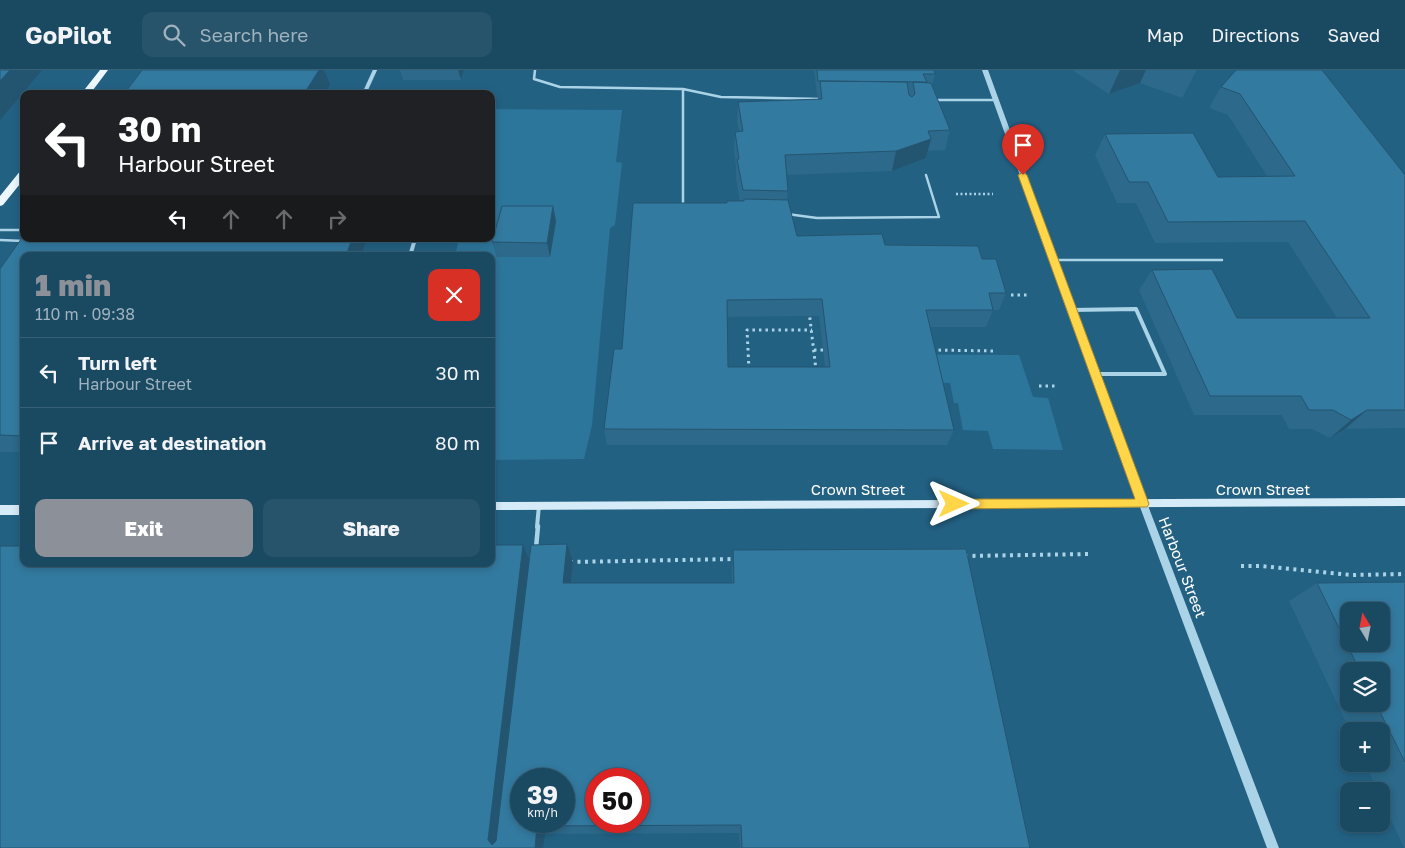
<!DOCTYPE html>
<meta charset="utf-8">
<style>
:root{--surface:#1a4962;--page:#27536b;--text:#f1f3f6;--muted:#9fb2be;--line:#386177;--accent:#8c9099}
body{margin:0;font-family:"Golos Text",sans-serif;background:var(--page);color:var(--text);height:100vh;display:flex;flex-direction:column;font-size:19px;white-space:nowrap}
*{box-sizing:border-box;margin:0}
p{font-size:16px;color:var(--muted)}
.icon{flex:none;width:28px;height:28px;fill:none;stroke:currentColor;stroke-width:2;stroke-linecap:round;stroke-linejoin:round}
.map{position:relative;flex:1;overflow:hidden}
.details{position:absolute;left:20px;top:182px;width:475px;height:315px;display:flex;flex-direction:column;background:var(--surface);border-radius:10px;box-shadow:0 2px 8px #0003,0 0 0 1px var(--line)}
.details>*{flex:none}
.banner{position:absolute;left:20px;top:20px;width:475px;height:152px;border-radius:10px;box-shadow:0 2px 8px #0003,0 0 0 1px var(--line);background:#202124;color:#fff;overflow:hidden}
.needle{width:32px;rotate:350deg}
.controls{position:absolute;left:1340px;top:532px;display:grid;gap:10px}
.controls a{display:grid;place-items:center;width:50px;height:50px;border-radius:10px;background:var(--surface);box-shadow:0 2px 8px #0003,0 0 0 1px var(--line);font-size:25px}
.speed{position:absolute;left:510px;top:698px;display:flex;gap:10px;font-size:25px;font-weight:700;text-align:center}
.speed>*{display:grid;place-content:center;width:65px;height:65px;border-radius:50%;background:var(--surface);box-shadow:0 2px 8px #0003,0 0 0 1px var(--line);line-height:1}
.speed small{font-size:12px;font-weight:400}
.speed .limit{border:8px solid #d22;background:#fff;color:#111}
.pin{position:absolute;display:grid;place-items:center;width:42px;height:42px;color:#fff;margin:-51px -21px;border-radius:50% 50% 50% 0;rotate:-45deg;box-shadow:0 0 5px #0007}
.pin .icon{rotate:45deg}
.me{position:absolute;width:55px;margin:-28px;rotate:90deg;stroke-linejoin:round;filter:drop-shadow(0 0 4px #0008)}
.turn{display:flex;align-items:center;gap:18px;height:105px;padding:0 15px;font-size:22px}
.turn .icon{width:65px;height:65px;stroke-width:2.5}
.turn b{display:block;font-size:35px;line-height:42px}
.lanes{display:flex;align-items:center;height:48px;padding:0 15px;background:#0003;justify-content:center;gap:25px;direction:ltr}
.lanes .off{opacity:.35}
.round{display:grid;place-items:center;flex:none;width:52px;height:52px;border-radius:10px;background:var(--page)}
.head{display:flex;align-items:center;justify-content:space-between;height:85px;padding:0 15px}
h1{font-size:30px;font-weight:800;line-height:38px;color:var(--accent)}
.action{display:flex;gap:10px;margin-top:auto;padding:10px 15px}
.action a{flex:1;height:58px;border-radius:10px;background:var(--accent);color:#fff;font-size:20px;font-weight:800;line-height:58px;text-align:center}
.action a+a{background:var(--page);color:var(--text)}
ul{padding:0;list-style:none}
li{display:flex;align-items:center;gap:15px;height:70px;padding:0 15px;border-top:1px solid var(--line)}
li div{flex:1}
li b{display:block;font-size:19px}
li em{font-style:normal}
header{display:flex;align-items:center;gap:30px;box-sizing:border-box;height:70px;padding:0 25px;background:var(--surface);border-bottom:1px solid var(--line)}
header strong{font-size:24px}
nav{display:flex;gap:28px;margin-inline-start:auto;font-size:18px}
.search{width:350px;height:45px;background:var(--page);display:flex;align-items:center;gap:12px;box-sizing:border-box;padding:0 18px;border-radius:10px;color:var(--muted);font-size:19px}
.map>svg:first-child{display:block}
.green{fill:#2d769b}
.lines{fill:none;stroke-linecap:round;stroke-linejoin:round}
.path-far2{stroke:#abd3e8;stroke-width:2.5;stroke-dasharray:2 2.5;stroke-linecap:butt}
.path-far1{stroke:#abd3e8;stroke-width:3;stroke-dasharray:2.5 4;stroke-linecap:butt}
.path{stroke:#abd3e8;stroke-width:4;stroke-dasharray:3 4.5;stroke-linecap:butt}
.service-far2{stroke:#abd3e8;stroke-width:2.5}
.service-far1{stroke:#abd3e8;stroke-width:4}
.service{stroke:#abd3e8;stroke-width:4.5}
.minor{stroke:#abd3e8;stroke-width:4}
.tertiary{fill:#abd3e8;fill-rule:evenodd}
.secondary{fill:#d5ebf7;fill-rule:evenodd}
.primary{fill:#edf7fe;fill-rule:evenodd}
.wall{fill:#2c698a;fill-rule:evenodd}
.shaded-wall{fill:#245570}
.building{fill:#337aa0;stroke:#245570;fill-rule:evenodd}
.route{fill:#ffd54a;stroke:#a68a30}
.labels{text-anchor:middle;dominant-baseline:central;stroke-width:5;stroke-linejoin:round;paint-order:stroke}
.street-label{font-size:15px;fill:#fff;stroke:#236183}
</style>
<header>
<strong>GoPilot</strong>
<div class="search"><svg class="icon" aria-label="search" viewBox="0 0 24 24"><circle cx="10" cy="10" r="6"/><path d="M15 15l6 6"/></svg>Search here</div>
<nav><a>Map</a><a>Directions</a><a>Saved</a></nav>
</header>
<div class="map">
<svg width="1405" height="778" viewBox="0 0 1405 778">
<rect width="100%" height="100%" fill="#236183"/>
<path class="green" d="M491 39 622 40 616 92 622 93 615 155 610 158 592 355 584 389 491 390V186H455L459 169H491Z
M825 284 1019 285 1033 327 1048 328 1063 380 993 379 988 361 963 360 958 333H954L950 313H829Z"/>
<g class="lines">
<path class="path-far2" d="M956 124H993"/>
<path class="path-far1" d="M1011 225H1027
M809 241 816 300
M814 280H826
M932 280 995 281
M749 300 747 260H812
M1039 316H1057"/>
<path class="path" d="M965 486 1089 484
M570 492 736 489
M1241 496H1260L1352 505 1405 504"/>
<path class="service-far2" d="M535 0 534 9 560 17 683 19 721 27 820 29
M683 19V137
M934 30H996
M787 144 817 148 939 147 926 105
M0 160H24
M0 170 24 171
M1054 190H1222"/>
<path class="service-far1" d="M1072 240 1136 239 1165 304H1095
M537 457 539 435"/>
<path class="service" d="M536 478 538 456"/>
<path class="minor" d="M364 24 375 0
M410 186 415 169"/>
<path class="tertiary" d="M982 0H988L1129 386 1279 778H1267L1121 386Z"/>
<path class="secondary" d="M1405 428V436L491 440V432Z
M0 435H24V445H0Z"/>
<path class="primary" d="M100 0H108L90 24H81Z
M24 99V109L3 135 0 136V126L21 100Z"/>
</g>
<path class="wall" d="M400 0H464L461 10H403Z
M814 0H934L935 4 932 16 950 60 945 80 928 81 926 88 892 101 786 105 788 121 787 130 797 166 885 175 982 189 1006 223 999 240H993L986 257H930L954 360 947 375H607L604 359 622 279 727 133 740 131 736 109V96L734 81 735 62 739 61 737 52 738 32 818 29V25H817ZM819 246 825 297H728L727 247Z
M1072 0H1197L1182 28 1140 13 1109 24Z
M1236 0 1405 105V358L1345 359 1330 368 1312 359H1289L1282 345H1194L1139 220 1152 200 1237 248H1337L1288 172 1155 173 1136 133H1117L1095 85 1105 64 1218 107 1267 106 1228 45 1209 38 1221 17Z
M553 136 556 151 550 187H497L492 172Z
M24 169H367L361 186H24V382H0V199Z
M733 480 1030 778H740L739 763 545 764 0 778 529 491 573 492 571 513H732V497Z
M1405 512V778H1404L1381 728V721H1378L1365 694H1381V661H1350L1289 531 1317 513ZM1349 601H1381V634H1349Z"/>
<path class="shaded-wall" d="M10 0H42L0 50V11Z
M319 0H324L330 14 324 24H304Z
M458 0H464L461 10Z
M1120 0H1146L1140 13 1109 24Z
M931 69 926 88 892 101 896 81Z
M553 136 556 151 550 187 547 173Z
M352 169H367L361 186H346Z
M1367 340 1345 359 1330 368 1351 350Z
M567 474 573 492 569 530 563 513Z
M523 475 530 492 498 778 492 775 488 770Z
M537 756 545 764 543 778H535Z"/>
<path class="building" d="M0 0H10L0 11Z
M142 0H319L304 24H124Z
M817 0H934L935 4H923L927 12 818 11Z
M1236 0H1322L1405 105V340H1367L1351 350 1333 340H1309L1301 326H1210L1152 200 1212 199 1237 248H1370L1305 151 1168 152 1148 112H1129L1105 64 1193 63 1218 107 1295 106 1240 24 1221 17Z
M820 11 907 12 909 25 912 27 915 24 913 12 931 13 950 60 928 61 931 69 896 81 785 85 788 121 743 120 737 89H739L735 62 743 61 738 32 822 29Z
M744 129 788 130 797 166 882 164 885 175 978 176 982 189H996L1006 223H989L993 240H926L954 360 604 359 614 279H622L633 133H727V131H744ZM822 229 830 297H728L727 230Z
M502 136H553L547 173 492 172Z
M24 165V169H352L346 186H24V366L0 365V199Z
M567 474 563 513H734L733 480 966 479 1030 778H742L741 755 537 756 535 778H0V476H24V494H491V475H523L488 770 492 775 496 771 531 475ZM521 709H564V751H521ZM596 709H639V751H596Z
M1405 512V692L1376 634H1381V601H1360L1317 513ZM1349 541H1381V574H1349Z"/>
<path class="route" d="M1023 102 1027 105 1149 434 1147 437 954 439 950 438 949 434 950 431 954 429H1135L1018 105Z"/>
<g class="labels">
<g class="street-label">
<text x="858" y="419">Crown Street</text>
<text x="1263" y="419">Crown Street</text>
<text transform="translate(1183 497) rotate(69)">Harbour Street</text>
</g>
</g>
</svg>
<div class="controls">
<a><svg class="needle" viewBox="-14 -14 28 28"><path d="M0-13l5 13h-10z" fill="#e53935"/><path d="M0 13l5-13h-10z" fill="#9fb2be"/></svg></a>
<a><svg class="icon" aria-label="layers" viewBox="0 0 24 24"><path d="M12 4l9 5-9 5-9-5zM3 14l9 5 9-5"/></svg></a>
<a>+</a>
<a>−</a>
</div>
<div class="speed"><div>39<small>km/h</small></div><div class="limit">50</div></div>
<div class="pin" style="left:1023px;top:105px;background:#d93025"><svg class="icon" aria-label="arrive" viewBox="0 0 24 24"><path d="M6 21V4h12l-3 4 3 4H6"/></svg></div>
<svg class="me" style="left:954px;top:434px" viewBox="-20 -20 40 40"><path d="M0-17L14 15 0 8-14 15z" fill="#ffd54a" stroke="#fff" stroke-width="4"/></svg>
<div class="banner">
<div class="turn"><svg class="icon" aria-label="left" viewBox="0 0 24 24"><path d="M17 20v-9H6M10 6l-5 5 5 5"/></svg><div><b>30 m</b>Harbour Street</div></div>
<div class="lanes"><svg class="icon" aria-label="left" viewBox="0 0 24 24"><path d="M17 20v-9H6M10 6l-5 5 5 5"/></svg><svg class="icon off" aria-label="ahead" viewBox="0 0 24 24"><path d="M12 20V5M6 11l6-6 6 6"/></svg><svg class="icon off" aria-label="ahead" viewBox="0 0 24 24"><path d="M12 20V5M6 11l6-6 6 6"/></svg><svg class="icon off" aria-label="right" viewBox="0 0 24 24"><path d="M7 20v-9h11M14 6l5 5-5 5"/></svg></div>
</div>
<section class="details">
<div class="head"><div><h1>1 min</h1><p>110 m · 09:38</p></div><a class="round" style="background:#d93025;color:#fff"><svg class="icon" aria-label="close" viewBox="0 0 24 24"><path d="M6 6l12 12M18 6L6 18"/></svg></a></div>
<ul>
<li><svg class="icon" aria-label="left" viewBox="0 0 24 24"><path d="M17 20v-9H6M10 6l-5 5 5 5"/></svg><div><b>Turn left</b><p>Harbour Street</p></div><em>30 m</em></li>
<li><svg class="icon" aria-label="arrive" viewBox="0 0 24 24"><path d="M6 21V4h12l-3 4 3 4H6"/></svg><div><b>Arrive at destination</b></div><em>80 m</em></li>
</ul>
<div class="action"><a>Exit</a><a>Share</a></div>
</section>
</div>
